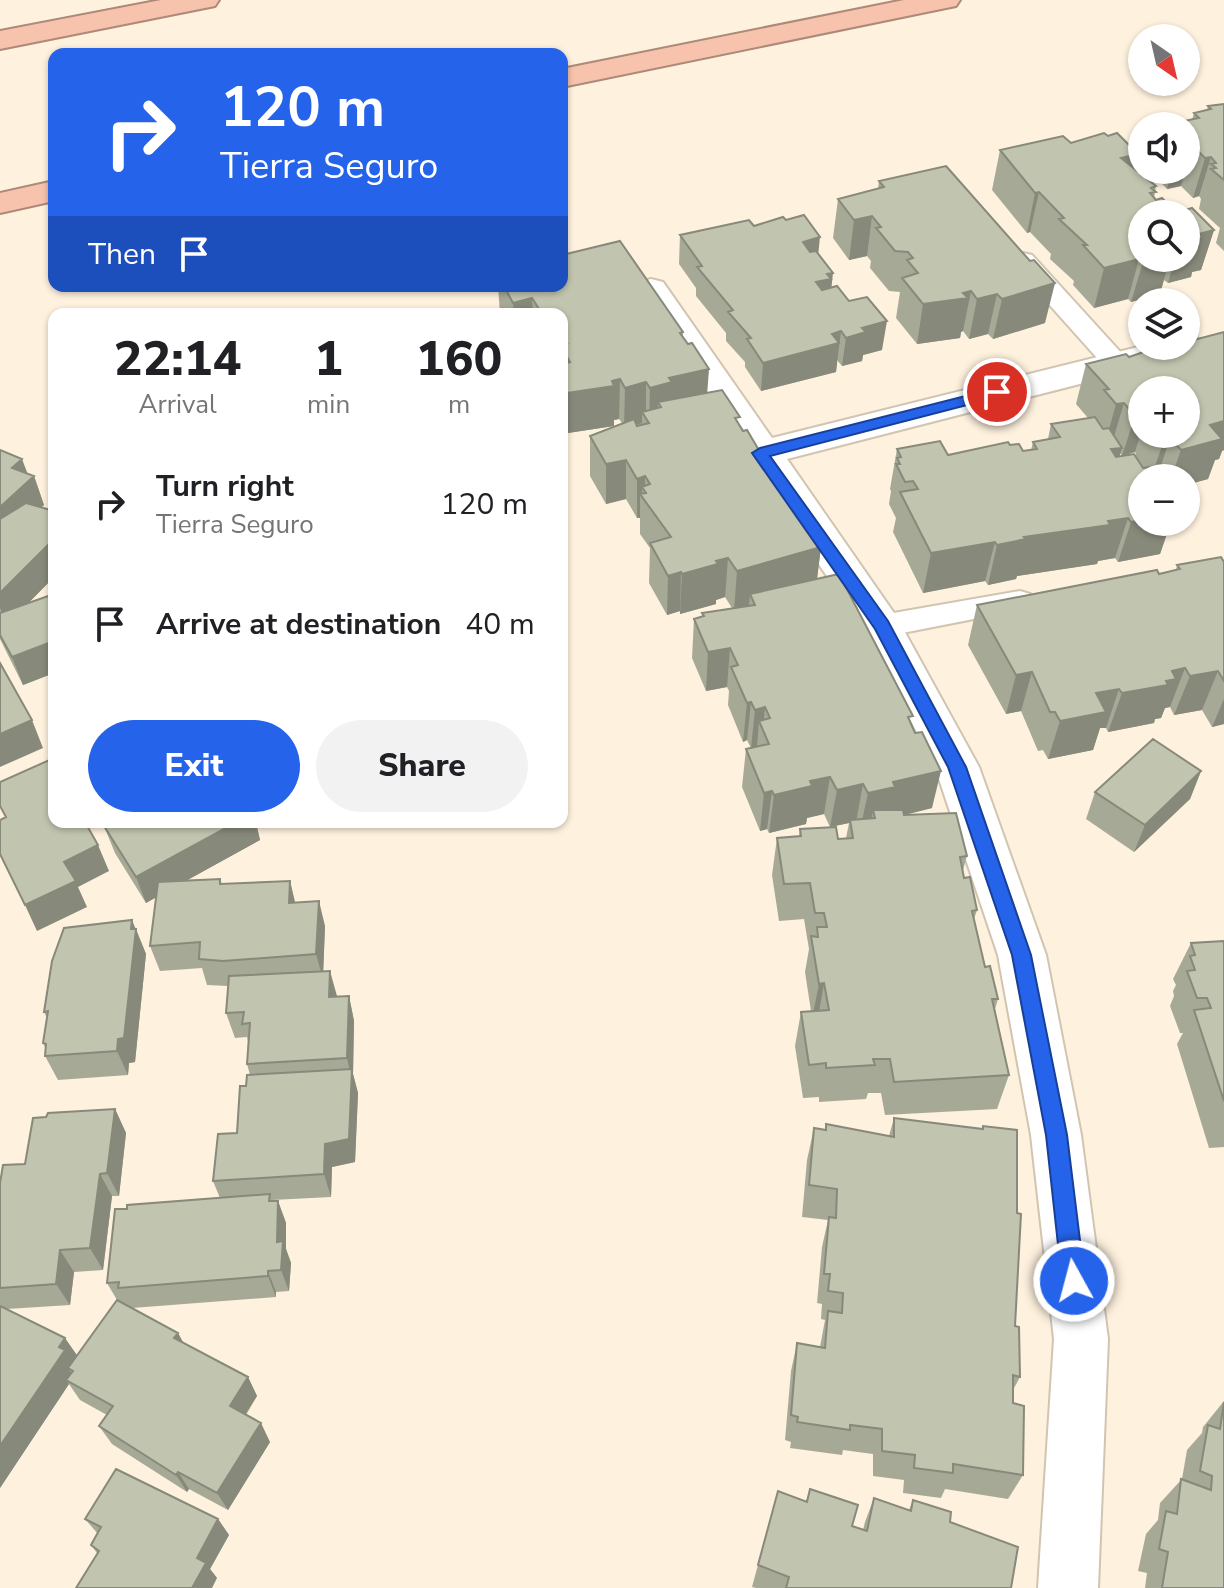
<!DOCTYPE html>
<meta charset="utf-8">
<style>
:root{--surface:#fff;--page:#f2f2f2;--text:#202124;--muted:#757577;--accent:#2563eb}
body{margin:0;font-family:"Nunito Sans",sans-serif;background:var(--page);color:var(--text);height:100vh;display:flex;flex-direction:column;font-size:30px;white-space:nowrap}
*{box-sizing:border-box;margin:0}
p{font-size:26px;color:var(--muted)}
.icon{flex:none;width:44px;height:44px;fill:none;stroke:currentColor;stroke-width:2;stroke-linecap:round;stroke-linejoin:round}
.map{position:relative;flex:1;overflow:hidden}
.details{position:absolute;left:48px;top:308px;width:520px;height:520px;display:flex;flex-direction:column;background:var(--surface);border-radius:16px;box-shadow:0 2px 6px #0004}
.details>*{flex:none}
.hud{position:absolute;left:48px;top:48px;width:520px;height:244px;border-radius:16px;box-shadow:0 2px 6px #0004;background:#2563eb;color:#fff;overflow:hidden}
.needle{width:52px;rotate:146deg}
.fabs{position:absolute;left:1128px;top:24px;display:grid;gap:16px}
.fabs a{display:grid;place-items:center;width:72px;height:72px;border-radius:50%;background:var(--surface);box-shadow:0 2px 6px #0004;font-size:40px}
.pin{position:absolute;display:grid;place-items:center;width:68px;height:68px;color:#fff;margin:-34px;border:4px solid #fff;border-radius:50%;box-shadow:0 2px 8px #0007}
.me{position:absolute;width:88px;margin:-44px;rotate:353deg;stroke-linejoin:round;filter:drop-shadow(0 0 6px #0008)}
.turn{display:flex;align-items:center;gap:28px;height:168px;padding:0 40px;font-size:36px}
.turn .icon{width:104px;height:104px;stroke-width:2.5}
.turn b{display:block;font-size:56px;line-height:68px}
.then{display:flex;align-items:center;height:76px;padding:0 40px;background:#0003;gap:16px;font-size:30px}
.eta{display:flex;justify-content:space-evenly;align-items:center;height:136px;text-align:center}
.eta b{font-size:48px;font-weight:800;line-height:56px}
.cta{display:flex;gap:16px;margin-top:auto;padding:16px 40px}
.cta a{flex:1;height:92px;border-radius:48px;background:var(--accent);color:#fff;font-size:32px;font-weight:800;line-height:92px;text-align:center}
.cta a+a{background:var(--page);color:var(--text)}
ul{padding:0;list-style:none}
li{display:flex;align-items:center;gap:24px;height:120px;padding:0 40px}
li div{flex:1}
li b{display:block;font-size:30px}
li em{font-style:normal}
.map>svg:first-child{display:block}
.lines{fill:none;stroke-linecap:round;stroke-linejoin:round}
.lane-casing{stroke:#d1c5b2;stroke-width:4}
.street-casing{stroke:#d1c5b2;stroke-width:4}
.highway-casing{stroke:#ac8978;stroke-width:4}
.lane{fill:#fff;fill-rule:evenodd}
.street{fill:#fff;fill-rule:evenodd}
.highway{fill:#f7c3ac;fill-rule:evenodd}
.wall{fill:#a6a996;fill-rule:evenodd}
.shaded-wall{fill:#87897a}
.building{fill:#c1c4ae;stroke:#87897a;stroke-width:2}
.route{fill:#2563eb;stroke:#184099;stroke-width:2}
</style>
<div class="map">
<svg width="1224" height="1588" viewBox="0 0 1224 1588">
<rect width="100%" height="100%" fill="#fef1de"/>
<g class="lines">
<g class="lane-casing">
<path id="lane" d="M1023 253 1032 255 1124 356 1128 362 1124 368H1106L1014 265 1011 260 1014 255Z
M1020 591 1030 594 1035 601 1030 608 882 637 872 634 867 626 872 618 882 615Z"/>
</g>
<g class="street-casing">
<path id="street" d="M651 279 663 282 772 438 1142 346H1186V335L1197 338 1203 346 1197 354 787 459 896 616 979 767 1046 955 1081 1135 1108 1339 1098 1588H1038L1054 1339 1031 1135 998 955 935 767 865 633 634 289 639 282Z"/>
</g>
<g class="highway-casing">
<path id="highway" d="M161 0H219L215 6 0 49V31Z
M904 0H960L956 6 946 8 562 87V69Z
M54 181V201L0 213V193Z"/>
</g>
<use href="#lane" class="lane"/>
<use href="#street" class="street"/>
<use href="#highway" class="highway"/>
</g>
<path class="wall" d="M1224 104V251L1216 243 1220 228 1199 209 1201 199 1199 196 1193 198 1181 186 1167 189 1149 170H1186L1192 120 1194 113 1207 110 1208 106Z
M1104 133 1108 136 1117 133 1138 154 1134 169 1156 186 1154 198 1156 200 1162 198 1176 213 1192 208 1214 230 1201 270 1192 272 1191 277 1168 283 1164 280 1161 290 1151 292 1150 297 1131 302 1128 299 1094 308 1073 285 1074 281 1050 259 1051 254 1030 232 1027 233 992 190 1000 150 1063 136 1071 143ZM1142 214H1186V258H1142Z
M879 181 1045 323 993 339 988 334 969 339 963 331 961 332 960 338 917 344 896 318 900 292 889 291 870 268 871 261 867 256 849 260 833 238 838 199 878 189Z
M754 226 818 254 831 288 882 350 863 355 862 361 842 366 837 360 836 372 761 391 745 367V362L726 341V333L696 296V288L679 264 680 235Z
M498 286H562L683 332V337L707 393 740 425 821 547 817 579 911 724 932 808 904 815 967 856 963 870 964 878 977 910 974 919 985 967 998 999 995 1009 1009 1075 997 1109 885 1115 881 1093H868L866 1099 819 1102V1097L803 1098 795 1046 801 1012 811 1011 805 972 809 949 804 919 779 921 772 875 777 838 799 836 800 829 838 839 846 838 849 823 830 827 824 814 807 818 806 824 769 833 767 829 760 831 742 787 746 749 751 748 747 740 743 742 728 705 729 691 727 687 706 691 692 658 694 619 702 617V613L732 608 725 597 716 600V604L680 614V611L667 615 649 583 650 548 640 534V518H637L626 499 606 504 590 476V436L622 423 619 419 614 420V426L568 433 562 423V314H500Z
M1224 332V450L1222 451 1219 459 1215 460 1208 479 1186 485V478H1142V522H1171L1160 554 1118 562 1115 558 1098 561 1097 564 1017 576 1016 579 988 585 985 581 923 593 893 532 896 518 889 504 891 491 890 489 897 449 940 441 948 455 1008 442 1010 445 1019 444 1023 451 1031 450 1033 442 1048 439 1051 424 1088 418 1076 404 1086 364 1126 354 1129 357 1161 346H1186V342ZM1142 390H1186V434H1142ZM1135 452 1136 454 1135 456 1134 454 1119 457 1120 453 1122 456Z
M0 450 28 474 34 476 44 505 41 507 54 511V577L29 602 54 594V673L23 685 0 639Z
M1224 562V724L1212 727 1202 710 1174 715 1170 707 1165 708 1161 718 1155 719 1154 723 1108 732 1106 728H1100L1093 750 1048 759 1043 750 1038 751 1021 711 1006 714 968 645 977 605 1159 574 1176 570 1177 565Z
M1201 771 1190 799 1134 852 1086 819 1095 792Z
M113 822H258L256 823 260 840 187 880 220 879 222 884 290 881 295 902 325 926 323 971 336 997 349 996 354 1021 353 1074 358 1093 355 1162 332 1167 331 1197 272 1200 278 1201 286 1223V1249L291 1263 289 1291 276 1292V1297L132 1308 178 1333 183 1343 248 1377 257 1396 246 1415 270 1442 228 1510 189 1489 187 1492 112 1444 99 1426 107 1415 80 1400 69 1384 0 1488V1183L25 1164 46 1117 115 1109 126 1133 119 1196H112L103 1270 74 1272 70 1305 7 1309 77 1356 117 1300 107 1283 127 1209 220 1198 213 1181 237 1133 246 1086 250 1075 247 1064 248 1042 247 1037 235 1038 226 1013 228 986 207 985 202 968 160 971 150 946 156 897 146 903 115 853 104 826Z
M136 929 146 954 135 1062 129 1063 128 1075 58 1080 45 1056 46 1049 43 1043 47 1018 44 1012Z
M1224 941V1147L1209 1148 1177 1044 1183 1033H1180L1170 1006 1174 996 1173 991 1176 985 1173 979 1191 943Z
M894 1118 1015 1326 1020 1377 1013 1390V1403L1023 1475 1008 1499 945 1489 941 1498 903 1493 904 1480 873 1476V1454L843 1450 842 1455 790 1448 791 1442 785 1440 791 1371 797 1343 820 1347 825 1320 821 1319 822 1304 817 1303 822 1247 828 1220 802 1217 807 1160 814 1128 825 1130 826 1124 889 1136Z
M1224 1401V1588H1145L1147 1573 1138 1571 1146 1534 1158 1520 1160 1503 1182 1479 1187 1450 1202 1433 1203 1427Z
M810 1489 852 1526 863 1530 865 1522 874 1498 909 1510 913 1500 950 1522 1011 1588H756L752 1587 778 1491 806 1501Z
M85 1519H218L229 1535 210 1569 217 1578 97 1553 91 1545 98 1534Z"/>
<path class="shaded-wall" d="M1193 146 1181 186 1167 189 1172 170H1186V148Z
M1138 154 1128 193 1121 158Z
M1211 157 1199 196 1193 198 1205 158Z
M1039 192 1030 232 1027 233 1035 193Z
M872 216 867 256 849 260 854 220Z
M1214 230 1201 270 1192 272 1191 277 1168 283 1175 258H1186V242L1199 234Z
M820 237 817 266 803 242Z
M1156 258H1170L1161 290 1151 292 1150 297 1131 302 1143 262Z
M1139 259 1128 299 1094 308 1104 268Z
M833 273 830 301 816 282 827 274Z
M1055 283 1045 323 993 339 1002 299Z
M971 291 963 331 961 332 960 338 917 344 923 304Z
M997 294 988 334 969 339 977 299Z
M532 298 533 314H514L513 303Z
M887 321 882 350 863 355 862 361 842 366 846 338 862 328Z
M841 331 836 372 761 391 763 363Z
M709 369 706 409 661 407 658 402 657 426 649 428 650 388 669 378Z
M620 379 619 419 614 420V426L568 433 567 393Z
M646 382V417L642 412V423L624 428 625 388Z
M1124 403 1112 443 1105 444 1116 404Z
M1142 414V429L1135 452 1122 456 1135 416Z
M1224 421V450L1222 451 1219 459 1215 460 1208 479 1186 485V478H1171L1181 450 1210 425Z
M1170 438 1157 478H1151L1164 440Z
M1122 448 1110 488 1111 449Z
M22 459 30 480 34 476 44 505 5 541 0 527V507L12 468Z
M626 460V499L606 504V464Z
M645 476V490L642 487V496L640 494V518H637V479Z
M1128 518 1115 558 1098 561 1097 564 1017 576 1016 579 988 585 997 545 1024 537Z
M1142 520V522H1171L1160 554 1118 562 1131 522Z
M54 539V577L7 625 0 608V593Z
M995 542 985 581 923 593 931 553Z
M821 547 816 587 750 594 749 606 734 611 737 571Z
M728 558 725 597 716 600V604L680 614 682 574Z
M681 572 680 611 667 615 668 576Z
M54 641V673L23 685 12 657Z
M730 648 727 687 706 691 708 652Z
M1185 668 1170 707 1165 708 1161 718 1155 719 1154 723 1108 732 1122 693 1172 671Z
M1218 671 1202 710 1174 715 1190 676Z
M1032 672 1021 711 1006 714 1016 675Z
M1119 689 1106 728H1100L1093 750 1048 759 1060 721 1096 693Z
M1224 699V724L1212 727Z
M751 702 747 740 743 742 747 703Z
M765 707 763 729 759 721 757 747 751 748 755 710Z
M32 720 43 748 0 767V734Z
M941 771 932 808 888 819 875 818 873 810 870 828 860 830 868 793 893 782Z
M1201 771 1190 799 1134 852 1145 825Z
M830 777 824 814 807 818 806 824 769 833 774 795 810 781Z
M863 784 856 822 850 820 849 823 830 827 837 790Z
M772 791 767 829 760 831 764 793Z
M237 822H258L256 823 260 840 146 903 136 877Z
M98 845 109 871 78 887 87 907 37 931 25 905 64 862Z
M290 881 296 907 289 903Z
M319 901 325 926 323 979 316 954Z
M132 920 146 954 135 1062 129 1063 128 1075 117 1051Z
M330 971 337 996 335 1022 329 997Z
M824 983 818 1018 812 1019 819 984Z
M349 996 354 1021 353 1074 358 1093 355 1162 332 1167 331 1197 324 1174 325 1144 351 1077 347 1058Z
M115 1109 126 1133 119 1196 107 1173Z
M100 1174 112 1196 103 1270 90 1248Z
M278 1201 286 1223V1249L291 1263 289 1291 281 1270 277 1242Z
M60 1250 74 1272 70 1305 56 1284Z
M268 1271 276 1292V1297L268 1276Z
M178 1333 189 1353 174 1338Z
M65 1338 79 1358 73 1371 68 1368 74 1377 66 1380 69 1384 0 1488V1446Z
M248 1377 257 1396 239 1424 230 1406Z
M261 1423 270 1442 228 1510 217 1493Z
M178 1472 189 1489 187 1492 176 1475Z
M218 1519 229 1535 210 1569 217 1578 212 1588H192L197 1558Z"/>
<path class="building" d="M1224 104V180L1211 169 1216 168 1211 164 1216 163 1211 157 1205 158 1193 146 1186 148V126H1160L1199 118 1194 113 1211 109 1208 106Z
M1104 133 1108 136 1117 133 1138 154 1121 158 1156 186 1151 188 1156 192 1150 193 1156 200 1162 198 1176 213 1192 208 1214 230 1199 234 1203 237 1186 242V214H1142V258H1159L1143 262 1139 259 1104 268 1083 245H1087L1059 219 1064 218 1039 192 1035 193 1000 150 1063 136 1071 143Z
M946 166 1030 261 1034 260 1055 283 1002 299 997 294 977 299 971 291 963 293 968 298 923 304 902 278 918 273 907 260 913 258 908 252 895 251 876 228 881 227 872 216 854 220 838 199 884 187 879 181Z
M804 215 820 237 803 242 810 252 816 251 833 273 827 274 831 279 816 282 822 290 837 286 849 301 867 297 887 321 862 328 866 332 846 338 841 331 832 334 839 343 763 363 747 339 751 338 728 312 733 310 697 267 702 266 680 235 749 220 754 226 783 217 786 220Z
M620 241 683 332 680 333 688 344 692 343 709 369 669 378 672 382 650 388 646 382 625 388 620 379 612 381 614 386 567 393 562 385V364L570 362 562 348V344L567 343 562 336V314H536L534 311 539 309 532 298 513 303 504 286H562V255Z
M1224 332V421L1210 425 1222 439 1181 450 1170 438 1164 440 1159 434H1186V390H1142V414L1135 416 1124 403 1116 404 1104 390 1109 389 1086 364 1126 354 1129 357 1161 346H1186V342Z
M722 390 740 417 735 418 743 431 747 430 779 484 783 483 796 502 792 503 821 547 737 571 728 558 716 561 718 564 682 574 681 572 668 576 650 543 671 537 640 494 646 493 642 487 650 484 645 476 637 479 626 460 606 464 590 436 634 419 637 426 649 423 642 412 661 407 658 402Z
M1095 417 1103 429 1109 428 1122 448 1111 449 1116 457 1134 454 1143 468 1150 467 1157 478H1142V520L1131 522 1128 518 1108 521 1110 525 1024 537 1026 539 997 545 995 542 931 553 900 492 918 489 913 481 905 482 896 464H900L897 458 901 457 897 449 940 441 948 455 1008 442 1010 445 1019 444 1023 451 1037 449 1033 442 1060 437 1051 424Z
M0 450 22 459 12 468 34 476 0 507Z
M26 503 54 511V539L0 593V519Z
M1221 557 1224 562V681L1218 671 1190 676 1185 668 1172 671 1176 679 1166 681 1168 685 1122 693 1119 689 1096 693 1106 712 1060 721 1055 712H1050L1032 672 1016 675 977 605 1157 570 1159 574 1180 569 1177 565Z
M839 574 913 716 908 717 915 733 922 732 941 771 893 782 895 787 868 793 863 784 837 790 830 777 810 781 812 786 774 795 772 791 764 793 746 749 769 744 759 721 770 718 765 707 755 710 751 702 747 703 731 667 738 665 730 648 708 652 694 619 704 616 702 613 755 605 750 594Z
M54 594V641L12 657 0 635V613Z
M0 663 32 720 0 734Z
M1153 739 1201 771 1145 825 1095 792Z
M54 758V822H85L98 845 64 862 76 881 25 905 0 854V820L6 817 0 806V782Z
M873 810H903L904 815 956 813 967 856 960 857 964 878 970 877 977 910 972 911 985 967 990 966 998 999H992L1009 1075 894 1082 890 1059H873L875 1065 826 1068V1063L809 1065 801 1012 829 1010 824 983 819 984 811 936 818 937 817 927H827L824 913H815L810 883 784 884 777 838 801 836 800 829 836 827 838 839 853 838 850 820 875 818Z
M113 822H237L136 877 104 826Z
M220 879V884L290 881 289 903 319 901 316 954 223 961 199 959 200 942 150 946 158 882Z
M132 920 131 929H136L124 1038 118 1039 117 1051 45 1056 46 1044 43 1043 48 1011 44 1012 52 961 64 928Z
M1224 941V1101L1194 1010 1211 1008 1207 998H1197L1187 971 1195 970 1190 956 1195 955 1191 943Z
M330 971 329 997 349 996 347 1058 247 1064 250 1023 242 1024 244 1012 226 1013 229 976Z
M352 1069 349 1139 325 1144 324 1174 213 1181 218 1134 237 1133 240 1086H246L247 1075Z
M115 1109 107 1173 100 1174 90 1248 60 1250 56 1284 0 1288V1183L3 1165 25 1164 33 1118 46 1117 48 1113Z
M894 1118 983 1129V1126L1017 1130V1213L1021 1214 1015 1326 1019 1327 1020 1377 1013 1375V1403L1024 1406 1023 1475 953 1464V1473L914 1468 915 1455 882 1451V1429L850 1425V1430L797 1422 798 1417 791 1415 797 1343 825 1348 828 1311 842 1313 843 1293 828 1291 830 1274H824L829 1217 836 1218 837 1189 809 1185 814 1128 826 1130V1124L894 1137Z
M270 1194 269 1201H278L277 1242 283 1241 281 1270 268 1271V1276L118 1288 119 1282 107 1283 115 1209H127V1205Z
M117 1300 178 1333 174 1338 248 1377 230 1406 261 1423 217 1493 178 1472 176 1475 99 1426 113 1406 66 1380 73 1371 68 1368Z
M0 1306 65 1338 59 1347 65 1350 0 1446Z
M1224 1402V1588H1162L1168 1552 1159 1549 1166 1511 1177 1514 1181 1479 1211 1490 1212 1476 1200 1471 1208 1425 1220 1429Z
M116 1469 218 1519 197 1558 206 1563 192 1588H76L99 1551 91 1545 101 1527 85 1519Z
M810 1489 858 1505 852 1526 867 1531 874 1498 911 1511 913 1500 951 1512 950 1522 1018 1547 1011 1588H786L789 1577 758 1565 778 1491 807 1502Z"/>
<path class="route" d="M997 388 1002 389V396L770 456 888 621 966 767 1031 955 1067 1135 1085 1281 1081 1289 1074 1292 1066 1289 1062 1281 1046 1135 1012 955 948 767 875 629 752 453 760 448Z"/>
</svg>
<div class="fabs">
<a><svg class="needle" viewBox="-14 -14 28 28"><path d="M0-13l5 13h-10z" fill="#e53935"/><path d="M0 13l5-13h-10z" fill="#757577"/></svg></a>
<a><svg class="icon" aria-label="sound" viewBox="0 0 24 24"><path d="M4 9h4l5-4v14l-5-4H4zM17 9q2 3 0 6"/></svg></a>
<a><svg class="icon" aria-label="search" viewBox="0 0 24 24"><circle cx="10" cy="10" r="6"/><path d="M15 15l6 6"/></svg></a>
<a><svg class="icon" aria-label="layers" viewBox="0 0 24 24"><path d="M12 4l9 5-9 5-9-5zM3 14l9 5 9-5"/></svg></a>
<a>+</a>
<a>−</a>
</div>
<div class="pin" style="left:997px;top:392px;background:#d93025"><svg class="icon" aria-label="arrive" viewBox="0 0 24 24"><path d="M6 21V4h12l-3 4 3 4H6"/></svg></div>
<svg class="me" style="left:1074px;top:1281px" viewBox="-20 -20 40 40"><circle r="17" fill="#2563eb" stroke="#fff" stroke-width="3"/><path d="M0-11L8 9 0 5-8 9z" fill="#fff"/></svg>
<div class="hud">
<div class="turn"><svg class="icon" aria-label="right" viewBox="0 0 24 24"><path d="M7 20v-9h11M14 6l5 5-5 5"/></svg><div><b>120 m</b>Tierra Seguro</div></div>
<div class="then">Then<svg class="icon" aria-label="arrive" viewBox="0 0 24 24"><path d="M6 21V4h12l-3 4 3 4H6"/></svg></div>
</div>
<section class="details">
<div class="eta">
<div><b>22:14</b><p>Arrival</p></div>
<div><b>1</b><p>min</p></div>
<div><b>160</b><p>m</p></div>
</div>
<ul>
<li><svg class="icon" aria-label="right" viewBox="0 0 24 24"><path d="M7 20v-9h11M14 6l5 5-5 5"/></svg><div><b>Turn right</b><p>Tierra Seguro</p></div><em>120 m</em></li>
<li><svg class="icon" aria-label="arrive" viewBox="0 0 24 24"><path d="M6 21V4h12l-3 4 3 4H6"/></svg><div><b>Arrive at destination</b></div><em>40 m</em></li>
</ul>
<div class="cta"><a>Exit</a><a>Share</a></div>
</section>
</div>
